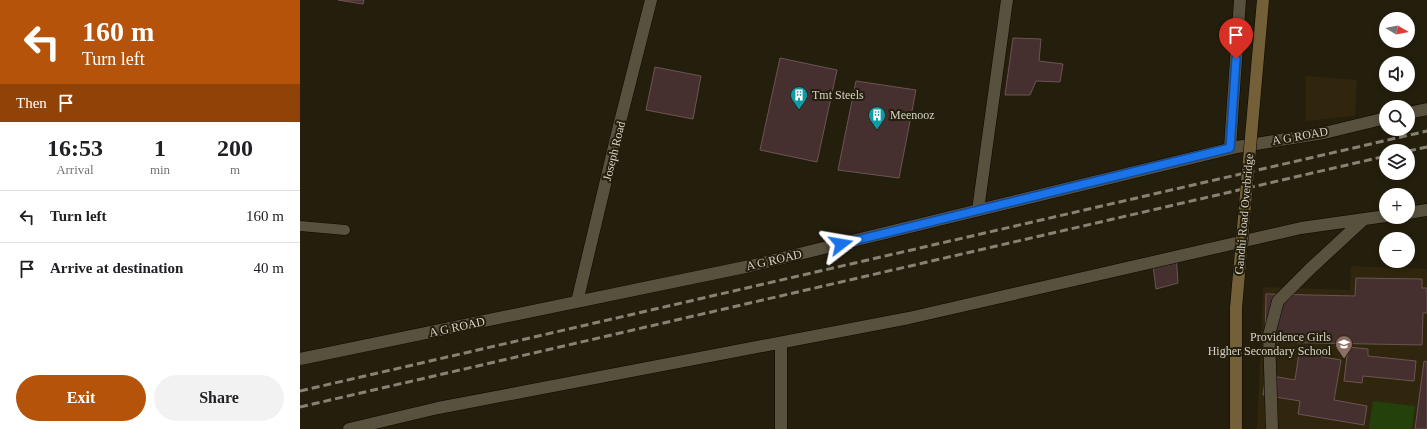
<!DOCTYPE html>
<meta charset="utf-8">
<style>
:root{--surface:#fff;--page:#f2f2f2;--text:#202124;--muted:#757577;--line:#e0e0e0;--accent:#b45309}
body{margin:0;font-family:Georgia,serif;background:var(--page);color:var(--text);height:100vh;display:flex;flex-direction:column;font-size:15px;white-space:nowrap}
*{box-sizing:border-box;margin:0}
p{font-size:13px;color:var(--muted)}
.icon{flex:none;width:22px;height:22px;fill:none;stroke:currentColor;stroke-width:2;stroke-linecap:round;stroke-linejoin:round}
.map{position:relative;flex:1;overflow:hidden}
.panel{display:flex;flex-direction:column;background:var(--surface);width:300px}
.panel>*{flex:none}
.banner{background:#b45309;color:#fff;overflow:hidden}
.needle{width:26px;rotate:100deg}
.tools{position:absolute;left:1079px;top:12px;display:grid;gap:8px}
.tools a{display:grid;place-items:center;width:36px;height:36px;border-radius:50%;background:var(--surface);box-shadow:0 2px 6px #0003;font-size:20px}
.pin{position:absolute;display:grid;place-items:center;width:34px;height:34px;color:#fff;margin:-41px -17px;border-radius:50% 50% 50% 0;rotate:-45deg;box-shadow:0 0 4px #0007}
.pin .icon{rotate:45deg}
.me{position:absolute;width:44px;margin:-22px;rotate:76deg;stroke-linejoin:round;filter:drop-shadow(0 0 3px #0008)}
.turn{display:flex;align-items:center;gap:14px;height:84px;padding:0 16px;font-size:18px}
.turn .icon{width:52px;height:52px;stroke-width:2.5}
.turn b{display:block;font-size:28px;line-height:34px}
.then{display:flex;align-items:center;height:38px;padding:0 16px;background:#0003;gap:8px;font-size:15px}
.eta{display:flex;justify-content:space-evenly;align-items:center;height:68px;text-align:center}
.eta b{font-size:24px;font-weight:700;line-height:28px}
.button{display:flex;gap:8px;margin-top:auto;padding:8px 16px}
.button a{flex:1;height:46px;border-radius:24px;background:var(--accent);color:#fff;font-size:16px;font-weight:700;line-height:46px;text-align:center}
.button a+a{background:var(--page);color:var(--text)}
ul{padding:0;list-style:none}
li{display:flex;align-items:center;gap:12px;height:52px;padding:0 16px;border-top:1px solid var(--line)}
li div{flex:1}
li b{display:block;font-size:15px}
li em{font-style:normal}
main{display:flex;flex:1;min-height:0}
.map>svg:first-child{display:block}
.built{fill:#2f260d}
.green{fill:#24410c}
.building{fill:#45302f;stroke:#6c5453}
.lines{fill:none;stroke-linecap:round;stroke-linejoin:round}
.service-casing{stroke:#0d0800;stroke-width:11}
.minor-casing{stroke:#0d0800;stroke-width:13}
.service{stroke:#58513e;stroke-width:10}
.minor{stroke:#58513e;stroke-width:12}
.rail{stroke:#888274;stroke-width:3;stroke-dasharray:8 4;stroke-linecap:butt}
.secondary-bridge-casing{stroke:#0d0800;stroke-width:13;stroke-linecap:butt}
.secondary-bridge{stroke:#736038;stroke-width:12}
.route-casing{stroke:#114b97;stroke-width:10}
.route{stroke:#1a73e8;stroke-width:7}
.labels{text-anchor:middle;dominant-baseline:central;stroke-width:4;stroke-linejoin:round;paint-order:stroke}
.poi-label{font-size:12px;fill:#d8d3c8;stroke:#241e0c;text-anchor:start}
.street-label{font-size:12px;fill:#d8d3c8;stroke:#241e0c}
</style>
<main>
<section class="panel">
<div class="banner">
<div class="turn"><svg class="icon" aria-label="left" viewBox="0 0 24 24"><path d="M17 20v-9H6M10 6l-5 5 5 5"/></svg><div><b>160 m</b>Turn left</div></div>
<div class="then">Then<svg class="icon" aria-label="arrive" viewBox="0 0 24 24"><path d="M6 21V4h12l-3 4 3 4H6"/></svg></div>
</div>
<div class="eta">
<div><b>16:53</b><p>Arrival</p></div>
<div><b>1</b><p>min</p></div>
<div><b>200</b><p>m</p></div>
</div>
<ul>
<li><svg class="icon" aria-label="left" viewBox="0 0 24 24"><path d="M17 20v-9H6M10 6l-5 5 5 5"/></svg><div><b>Turn left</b></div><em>160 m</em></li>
<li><svg class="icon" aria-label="arrive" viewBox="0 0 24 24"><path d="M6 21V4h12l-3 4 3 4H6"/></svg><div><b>Arrive at destination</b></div><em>40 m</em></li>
</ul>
<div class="button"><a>Exit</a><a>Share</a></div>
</section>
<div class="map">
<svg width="1127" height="429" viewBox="0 0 1127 429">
<rect width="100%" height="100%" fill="#241e0c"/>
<path class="built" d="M1006 76 1057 80 1055 116 1006 121Z
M1051 266 1127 269V429H957L963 287 1050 290Z"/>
<path class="green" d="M1073 401 1115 406 1112 429H1069Z"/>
<path class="building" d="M38 0H64L63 4Z
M713 38 741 39 739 61 763 64 760 82 736 81 730 95H705Z
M480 58 537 70 517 162 460 150Z
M355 67 401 76 393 119 346 110Z
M556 81 616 90 599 178 538 170Z
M876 253 878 283 856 289 852 257Z
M1056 278 1122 279V288H1127V313H1123L1122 345 965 342 966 294 1055 296Z
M1048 347 1068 349V356L1116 361 1114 381 1063 376 1062 383 1044 381Z
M999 353 1041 360 1034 400 1067 406 1064 425 998 414 1000 401 963 395 966 375 995 380Z
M1124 361 1127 362V429H1115Z"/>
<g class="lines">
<g class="service-casing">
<path id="service" d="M0 226 45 230"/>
</g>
<g class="minor-casing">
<path id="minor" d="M1108 113 1127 109
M930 148 940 0
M678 210 707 0
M1108 213 1127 210
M277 302 319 126 351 0
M481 343V429
M0 359 450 266 937 147 1024 133 1086 118
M49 429 138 408 609 318 1001 228 1086 216
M972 429 969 335 978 301 1010 269 1064 219"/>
</g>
<use href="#service" class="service"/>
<use href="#minor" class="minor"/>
<path class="rail" d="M1108 151 1127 147
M0 391 1127 131
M0 407 1086 156"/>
<g class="secondary-bridge-casing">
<path id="secondary-bridge" d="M936 429V308L963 0"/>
</g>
<use href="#secondary-bridge" class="secondary-bridge"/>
</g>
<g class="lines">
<g class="route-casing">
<path id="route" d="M541 244 930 148 936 59"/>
</g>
<use href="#route" class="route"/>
</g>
<defs>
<g id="building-pin" transform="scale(0.9)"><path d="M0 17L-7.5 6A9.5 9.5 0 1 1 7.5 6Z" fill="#0f9aa8" stroke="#241e0c"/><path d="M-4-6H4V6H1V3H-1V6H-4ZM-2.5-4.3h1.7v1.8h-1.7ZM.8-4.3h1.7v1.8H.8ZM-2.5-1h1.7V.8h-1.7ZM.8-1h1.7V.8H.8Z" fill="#fff"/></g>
<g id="school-pin" transform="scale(0.9)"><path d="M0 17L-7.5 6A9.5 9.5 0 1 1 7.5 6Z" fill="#8d6e63" stroke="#241e0c"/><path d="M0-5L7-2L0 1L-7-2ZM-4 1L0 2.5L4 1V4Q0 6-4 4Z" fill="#fff"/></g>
</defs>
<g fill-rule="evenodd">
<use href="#building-pin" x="499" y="95"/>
<use href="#building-pin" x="577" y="115"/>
<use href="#school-pin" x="1044" y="344"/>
</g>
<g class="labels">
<g class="poi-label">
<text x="512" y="95">Tmt Steels</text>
<text x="590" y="115">Meenooz</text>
<text x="1031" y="337" text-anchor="end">Providence Girls<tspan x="1031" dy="14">Higher Secondary School</tspan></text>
</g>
<g class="street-label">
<text transform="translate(1000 136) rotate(-10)">A G ROAD</text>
<text transform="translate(314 151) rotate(-76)">Joseph Road</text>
<text transform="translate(944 214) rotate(-85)">Gandhi Road Overbridge</text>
<text transform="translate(474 260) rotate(-13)">A G ROAD</text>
<text transform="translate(157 327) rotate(-12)">A G ROAD</text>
</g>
</g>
</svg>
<div class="tools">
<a><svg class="needle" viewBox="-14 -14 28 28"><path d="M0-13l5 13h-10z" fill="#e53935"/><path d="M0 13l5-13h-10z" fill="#757577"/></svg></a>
<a><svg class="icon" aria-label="sound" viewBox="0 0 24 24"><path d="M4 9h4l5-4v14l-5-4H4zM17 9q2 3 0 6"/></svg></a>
<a><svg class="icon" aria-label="search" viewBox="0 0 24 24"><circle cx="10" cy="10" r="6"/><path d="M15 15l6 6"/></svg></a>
<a><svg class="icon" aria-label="layers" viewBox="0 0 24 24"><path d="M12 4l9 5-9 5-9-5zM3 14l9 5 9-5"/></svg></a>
<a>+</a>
<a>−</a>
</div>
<div class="pin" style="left:936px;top:59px;background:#d93025"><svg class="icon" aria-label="arrive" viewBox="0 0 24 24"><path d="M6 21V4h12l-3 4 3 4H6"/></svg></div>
<svg class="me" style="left:541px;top:244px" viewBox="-20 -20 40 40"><path d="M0-17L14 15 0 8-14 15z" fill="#1a73e8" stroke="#fff" stroke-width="4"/></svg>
</div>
</main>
